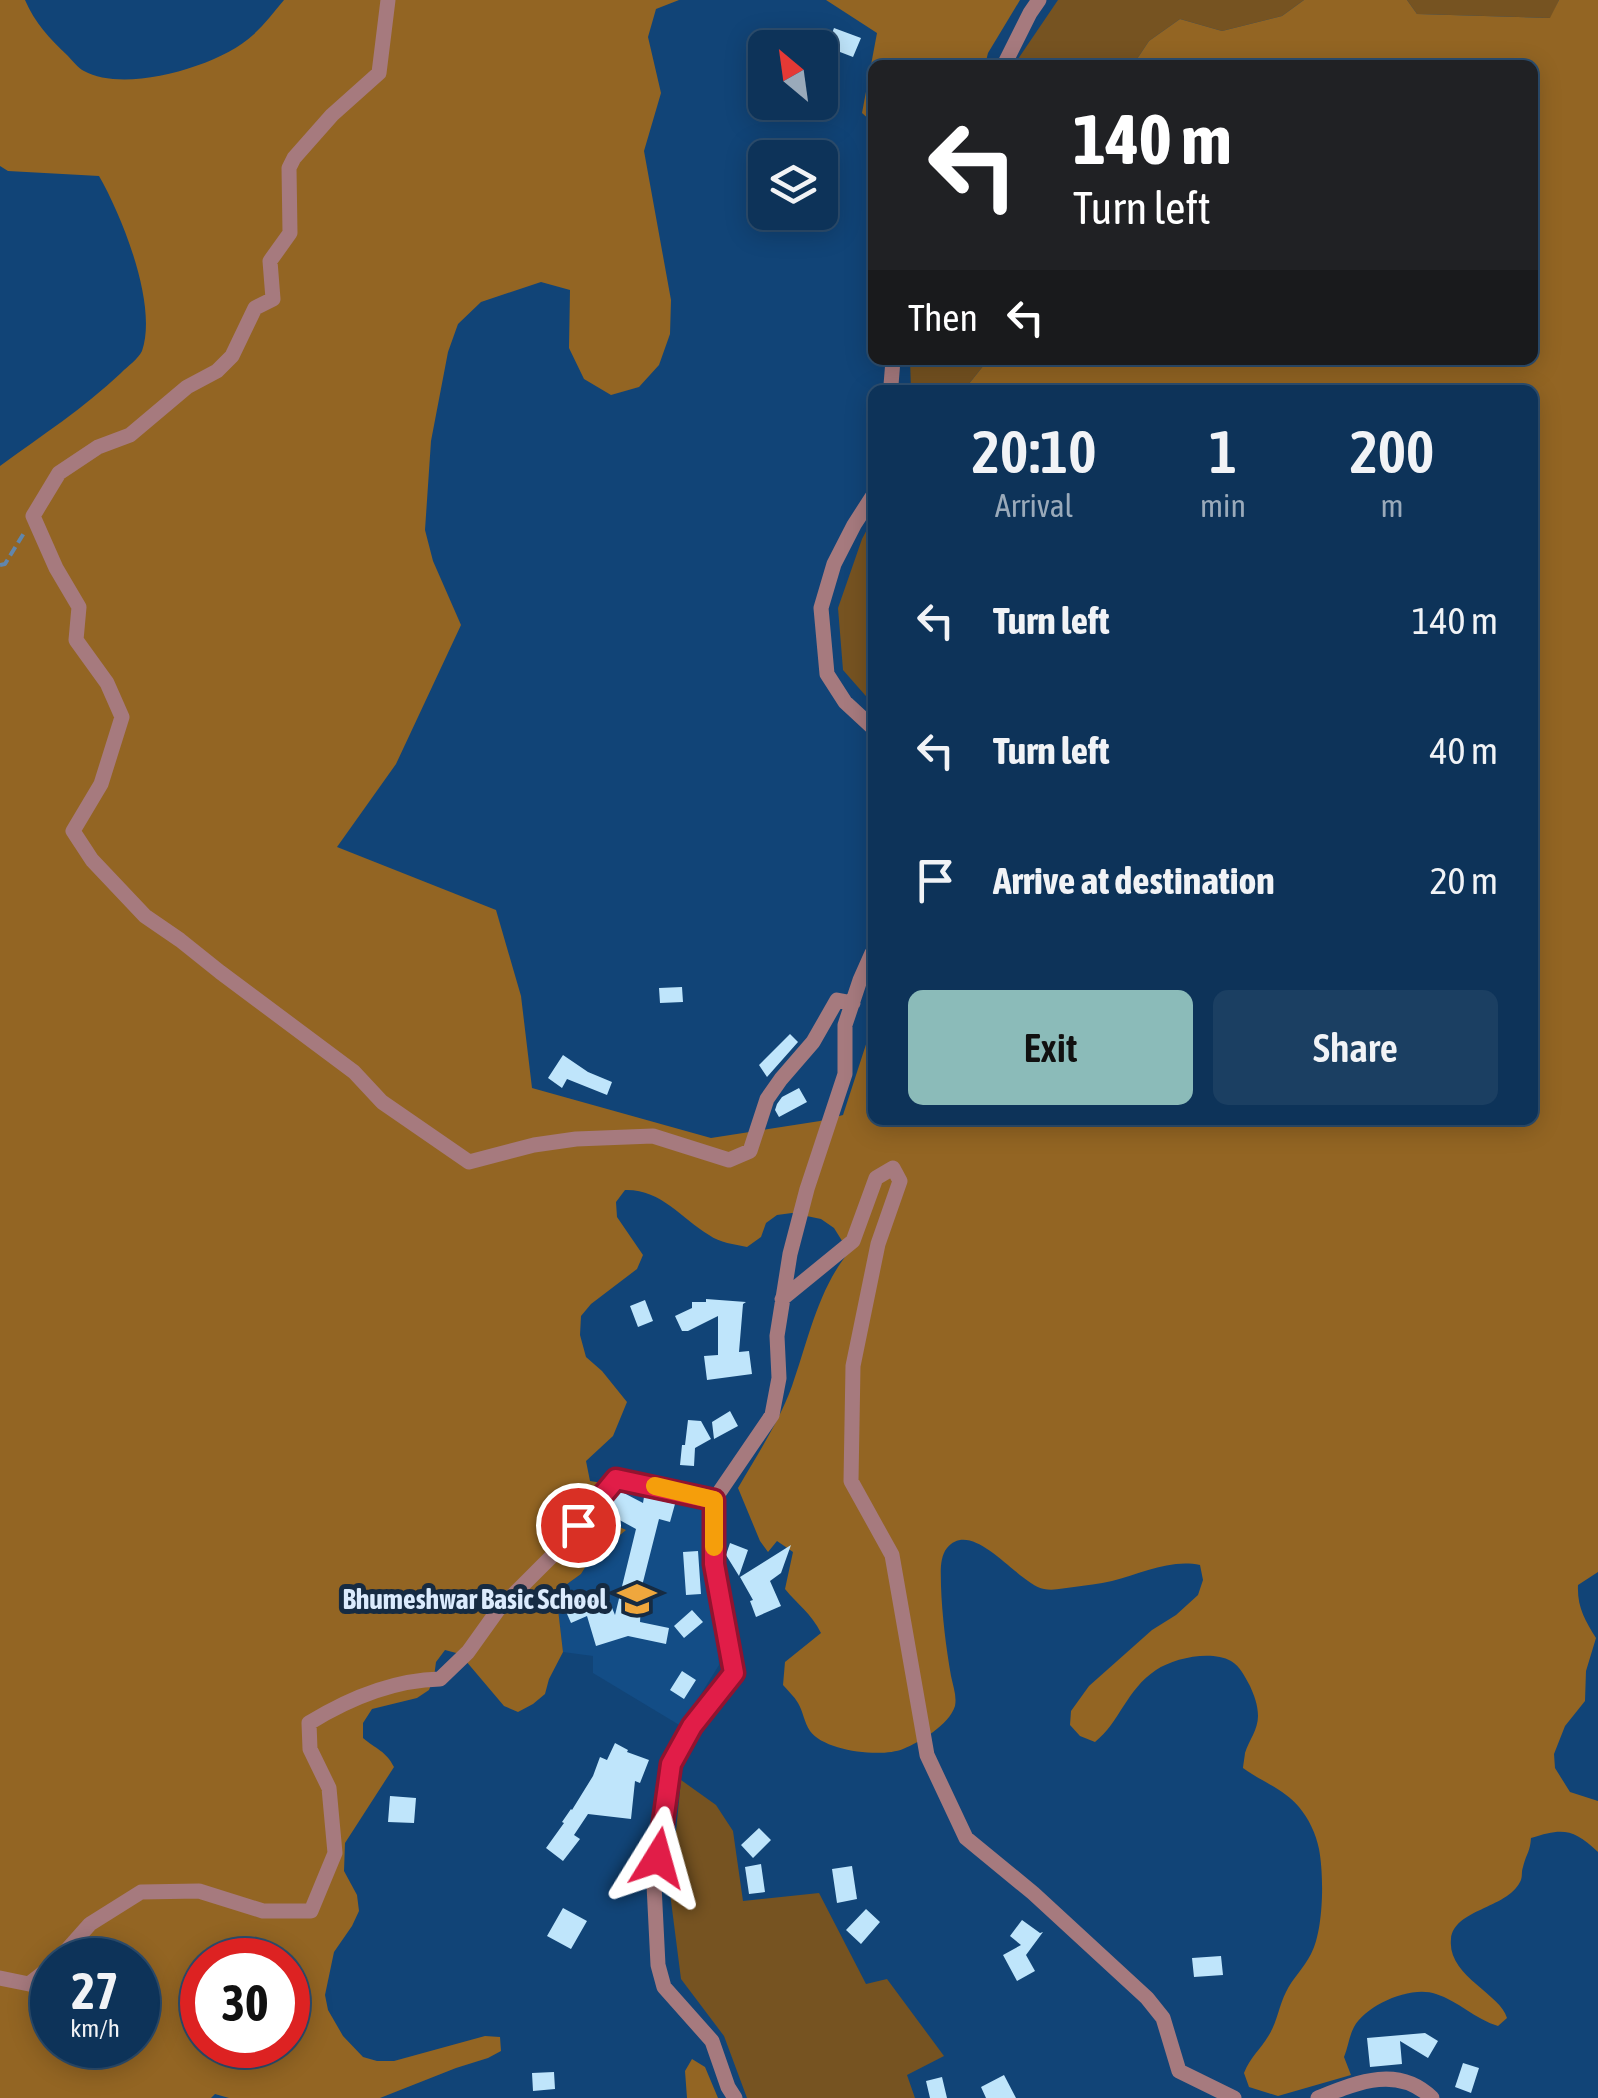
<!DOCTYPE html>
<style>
:root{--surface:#0d3359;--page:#1b3f62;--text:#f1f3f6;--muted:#9aaaba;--line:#2d4e6f;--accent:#8bbbb9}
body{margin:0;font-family:"Asap Condensed",sans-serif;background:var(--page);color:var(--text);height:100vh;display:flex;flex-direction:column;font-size:38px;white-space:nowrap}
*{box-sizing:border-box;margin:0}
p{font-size:32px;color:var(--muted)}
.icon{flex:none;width:55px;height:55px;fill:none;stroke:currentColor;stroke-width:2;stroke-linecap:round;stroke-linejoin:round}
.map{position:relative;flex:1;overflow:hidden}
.drawer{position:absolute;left:868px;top:385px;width:670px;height:740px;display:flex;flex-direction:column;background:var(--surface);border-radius:15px;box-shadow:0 5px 25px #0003,0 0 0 2px var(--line)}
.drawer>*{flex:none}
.hud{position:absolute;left:868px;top:60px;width:670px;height:305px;border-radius:15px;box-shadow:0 5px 25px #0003,0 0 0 2px var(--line);background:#202124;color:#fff;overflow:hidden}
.needle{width:65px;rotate:331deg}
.controls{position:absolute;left:748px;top:30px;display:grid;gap:20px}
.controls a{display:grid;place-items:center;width:90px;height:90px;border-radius:15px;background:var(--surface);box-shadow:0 5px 25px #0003,0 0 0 2px var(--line);font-size:50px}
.speed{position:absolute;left:30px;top:1938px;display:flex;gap:20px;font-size:50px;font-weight:700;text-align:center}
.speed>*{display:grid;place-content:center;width:130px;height:130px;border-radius:50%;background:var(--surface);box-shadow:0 5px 25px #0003,0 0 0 2px var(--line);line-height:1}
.speed small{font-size:25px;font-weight:400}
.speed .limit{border:15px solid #d22;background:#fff;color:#111}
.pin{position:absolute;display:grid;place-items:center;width:85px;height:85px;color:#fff;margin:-42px;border:5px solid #fff;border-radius:50%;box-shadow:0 2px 10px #0007}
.me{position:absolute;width:110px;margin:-55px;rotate:8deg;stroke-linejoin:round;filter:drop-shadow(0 0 8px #0008)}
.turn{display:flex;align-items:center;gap:35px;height:210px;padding:0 40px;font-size:45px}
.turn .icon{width:130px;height:130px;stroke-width:2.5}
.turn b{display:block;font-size:70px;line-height:85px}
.then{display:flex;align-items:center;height:95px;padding:0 40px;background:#0003;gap:20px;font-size:38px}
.eta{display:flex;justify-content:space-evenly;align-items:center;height:170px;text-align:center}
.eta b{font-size:60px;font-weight:600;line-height:70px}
.cta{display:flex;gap:20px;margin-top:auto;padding:20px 40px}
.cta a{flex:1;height:115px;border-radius:15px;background:var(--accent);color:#111;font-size:40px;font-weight:600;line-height:115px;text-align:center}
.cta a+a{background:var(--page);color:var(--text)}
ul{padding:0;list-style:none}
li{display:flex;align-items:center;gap:30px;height:130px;padding:0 40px}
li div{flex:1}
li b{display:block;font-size:38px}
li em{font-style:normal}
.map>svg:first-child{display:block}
.built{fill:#134d86}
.green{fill:#765321}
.forest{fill:#936523;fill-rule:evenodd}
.building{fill:#bfe5fb}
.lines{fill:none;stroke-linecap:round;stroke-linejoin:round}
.path{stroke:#6186ac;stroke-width:4;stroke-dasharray:10 5;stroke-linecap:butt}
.street{stroke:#a67a7e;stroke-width:15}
.route-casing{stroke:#92132f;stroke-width:25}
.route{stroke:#e11d48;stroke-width:18}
.slow{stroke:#f59e0b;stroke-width:18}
.labels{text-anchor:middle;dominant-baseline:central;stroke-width:10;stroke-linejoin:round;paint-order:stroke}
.poi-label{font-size:28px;font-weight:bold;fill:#dbebfd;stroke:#162b42;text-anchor:end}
</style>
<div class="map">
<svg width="1598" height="2098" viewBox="0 0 1598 2098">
<rect width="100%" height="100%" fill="#147"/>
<path class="built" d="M615 1485 703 1504 717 1606 719 1665 681 1726 593 1673V1656L563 1652 556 1592 581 1574 588 1561 625 1530 596 1516Z"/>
<path class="green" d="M1058 0H1304L1282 16 1222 31 1180 19 1149 41 1133 65H1016L1018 59Z
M1407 0H1559L1551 18 1417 14Z
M910 360H988L964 390H911Z
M872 520V703L843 670 838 608 862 539Z
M681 1780 716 1805 733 1831 743 1901 819 1893 866 1984 887 1979 944 2056 907 2075 915 2098H747L724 2036 681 1979 670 1893Z"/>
<path class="forest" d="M0 0H25C35 23 49 38 67 55 72 60 78 68 84 71 125 94 220 66 253 35 264 25 274 12 284 0H679L656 9 648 37 661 93 644 151 671 300 670 334 659 365 639 387 611 395 584 379 569 348 570 290 541 282 481 302 458 324 448 352 431 441 425 530 433 561 461 625 396 764 337 847 496 910 521 996 532 1088 711 1138 820 1121 843 1115 872 1026V1120H1532V390H964L988 360H1532V65H1133L1149 41 1180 19 1222 31 1282 16 1304 0H1407L1417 14 1550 18 1559 0H1598V1572L1578 1585C1577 1607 1585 1620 1596 1638L1586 1671 1585 1701 1565 1726 1554 1754 1555 1768 1570 1792 1598 1801V1852C1573 1828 1562 1828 1531 1838 1530 1853 1526 1854 1523 1867 1521 1872 1523 1877 1520 1882 1506 1909 1454 1909 1451 1939 1447 1976 1500 1993 1507 2018L1498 2026C1475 2019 1458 2001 1436 1994 1411 1985 1366 2005 1354 2027 1349 2036 1348 2048 1344 2057L1351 2075 1278 2096 1249 2087 1244 2073C1251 2056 1260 2050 1269 2035 1277 2022 1279 2006 1286 1992 1292 1979 1304 1968 1311 1954 1324 1930 1324 1875 1319 1849 1316 1834 1309 1819 1299 1807 1284 1789 1262 1782 1243 1768 1243 1767 1245 1754 1245 1753 1249 1740 1258 1730 1258 1716 1258 1705 1254 1695 1250 1686 1245 1677 1240 1666 1231 1661 1211 1650 1174 1658 1156 1670 1126 1690 1120 1722 1095 1742L1080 1736 1070 1725 1071 1711 1089 1686 1152 1630 1176 1615 1198 1595 1203 1580 1200 1565C1169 1559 1141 1574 1112 1581 1099 1584 1086 1585 1074 1587 1064 1588 1054 1591 1044 1589 1018 1584 973 1517 947 1548 939 1558 941 1574 941 1586 942 1615 946 1647 951 1676 953 1686 957 1696 955 1706 949 1725 920 1742 903 1749 881 1758 824 1751 810 1731 804 1722 803 1711 798 1703 794 1696 788 1691 783 1685L785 1662 821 1633C811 1613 798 1605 785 1589L793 1552 777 1541 768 1552 760 1541 738 1488C757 1455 779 1422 792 1386 808 1341 818 1289 849 1252L834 1228 821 1219 792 1213 777 1215 766 1223 761 1237 747 1247C734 1244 720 1243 709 1235 681 1218 661 1189 625 1190L616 1202 617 1217 643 1255 637 1269 591 1304 581 1316 580 1335 586 1357 602 1371 627 1402 613 1436 586 1461 590 1481 615 1485 596 1516 626 1530 589 1561 581 1574 556 1592 563 1652 549 1679 545 1694 533 1704 518 1712 504 1706 460 1654 445 1650 436 1662 434 1677 429 1690 417 1698 372 1709 363 1723V1738C376 1749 386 1751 394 1767L345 1843 344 1871 357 1895 359 1911 352 1926 334 1952 325 1995 328 2010 343 2036 363 2057 377 2061H394L485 2036 500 2037 501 2051 488 2058 456 2068 380 2098H229L215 2094 211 2098H0V466C41 436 84 408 121 373 128 366 138 359 142 351 158 305 122 216 99 176L8 171 0 166ZM52 1960H138V2045H52ZM202 1960H288V2045H202Z
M826 0H1020L988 53 985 65H872V122L862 113 877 33Z
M692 2059 705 2067 718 2098H687L685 2071Z"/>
<path class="building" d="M834 28 861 38 853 57 827 47Z
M682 987 683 1002 660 1003 659 988Z
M790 1034 798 1042 767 1077 759 1065Z
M563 1055 588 1072 612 1082 607 1095 567 1079 562 1088 548 1078Z
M799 1088 807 1102 779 1117 775 1110 777 1104 782 1097Z
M706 1299 746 1302 743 1304 739 1352 749 1351 752 1374 707 1380 704 1356 718 1355V1316L688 1331H682L675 1316 692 1308V1302H706Z
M645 1300 653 1321 638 1327 630 1306Z
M730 1411 738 1426 714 1439 712 1422Z
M688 1420 701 1421 711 1439 695 1448 694 1466 680 1465 682 1445H685Z
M620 1491 643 1503 644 1497 675 1504 670 1522 659 1519 642 1586 640 1622 669 1628 666 1644 628 1636 596 1646 587 1616 571 1623 564 1607 604 1589 615 1615 636 1529 605 1512Z
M730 1543 748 1550 739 1576 726 1555Z
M791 1545 781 1573 770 1581 781 1606 756 1617 750 1601 753 1600 740 1577Z
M698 1551 701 1594 686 1595 683 1552Z
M692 1610 703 1622 684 1638 674 1626Z
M682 1671 696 1680 684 1699 670 1690Z
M615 1743 628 1750 627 1752 649 1760 640 1783 635 1781 631 1819 588 1814 574 1835 580 1839 563 1861 546 1848 564 1823 562 1822 571 1809 572 1810 593 1776 600 1757 607 1760Z
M390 1796 416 1798 414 1823 388 1822Z
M759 1828 771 1840 753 1858 741 1845Z
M761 1864 765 1892 749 1894 745 1867Z
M852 1866 857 1899 837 1903 832 1869Z
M563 1908 587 1921 571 1949 547 1936Z
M866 1909 880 1922 861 1944 846 1930Z
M1022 1920 1040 1933 1043 1932 1026 1955 1035 1971 1017 1981 1003 1955 1021 1945 1010 1936Z
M1221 1956 1223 1975 1194 1977 1192 1958Z
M1425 2033 1438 2041 1428 2058 1400 2041 1402 2064 1370 2067 1367 2038Z
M1463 2063 1479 2068 1471 2093 1455 2087Z
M554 2072 555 2089 533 2091 532 2073Z
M1004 2075 1016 2098H986L981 2087Z
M942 2077 947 2098H930L926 2081Z"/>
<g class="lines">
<path class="path" d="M0 565 5 564 24 533"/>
<path class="street" d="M388 0 379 73 332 115 294 158 289 168 290 233 270 261 273 299 255 308 232 356 217 371 187 387 130 435 98 447 59 473 33 516 56 568 79 607 76 640 107 683 122 717 101 784 73 831 92 860 145 916 180 940 220 972 354 1072 382 1102 469 1162 534 1145 576 1139 653 1136 729 1160 750 1151 767 1099 781 1079 813 1042 837 1000 853 1003
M1004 65 1030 13 1039 0
M892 390 891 385 893 360
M872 497 854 525 834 564 821 608 827 674 845 702 872 727
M782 1299 853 1241 876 1178 893 1168 900 1181 878 1244 853 1366 851 1481 892 1555 927 1755 966 1838 1033 1893 1147 1998 1163 2018 1179 2071 1234 2098
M58 1960 90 1924 141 1892 199 1891 263 1911H311L335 1853 329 1788 310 1749 309 1723C348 1699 394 1680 440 1679L468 1652 498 1610 560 1548 616 1479 714 1500
M0 1978 29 1984 52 1966
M735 2098 728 2087 712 2041 664 1987 658 1965 654 1885 671 1764 692 1726 735 1673 714 1564V1500L772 1415 779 1378 777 1336 790 1254 807 1189 845 1074V1025L860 980 872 953
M1318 2098C1358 2082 1398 2065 1432 2098"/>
</g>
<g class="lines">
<g class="route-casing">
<path id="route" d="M578 1525 616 1479 714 1500V1564L734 1673 692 1726 671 1764 658 1858"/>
</g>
<use href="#route" class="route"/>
<path class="slow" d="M655 1486 714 1500V1547"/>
</g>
<defs>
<g id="school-bare" transform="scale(3)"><path d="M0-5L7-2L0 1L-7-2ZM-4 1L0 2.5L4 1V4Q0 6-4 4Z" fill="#efa73d" stroke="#162b42" stroke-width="2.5" paint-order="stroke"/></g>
</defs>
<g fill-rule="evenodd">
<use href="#school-bare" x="637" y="1599"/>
</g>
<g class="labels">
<g class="poi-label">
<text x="607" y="1599">Bhumeshwar Basic School</text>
</g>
</g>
</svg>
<div class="controls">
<a><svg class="needle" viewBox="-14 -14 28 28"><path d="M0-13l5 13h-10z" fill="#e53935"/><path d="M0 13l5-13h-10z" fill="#9aaaba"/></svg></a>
<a><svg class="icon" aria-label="layers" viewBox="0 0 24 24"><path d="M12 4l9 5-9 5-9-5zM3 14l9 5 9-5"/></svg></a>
</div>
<div class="speed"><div>27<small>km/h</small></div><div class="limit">30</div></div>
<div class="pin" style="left:578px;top:1525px;background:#d93025"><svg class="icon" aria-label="arrive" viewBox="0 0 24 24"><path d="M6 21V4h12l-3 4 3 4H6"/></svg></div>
<svg class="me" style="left:658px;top:1858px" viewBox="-20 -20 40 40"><path d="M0-17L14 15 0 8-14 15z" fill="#e11d48" stroke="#fff" stroke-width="4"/></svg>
<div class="hud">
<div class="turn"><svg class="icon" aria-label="left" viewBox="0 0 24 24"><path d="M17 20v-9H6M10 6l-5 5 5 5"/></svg><div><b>140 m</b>Turn left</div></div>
<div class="then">Then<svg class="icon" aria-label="left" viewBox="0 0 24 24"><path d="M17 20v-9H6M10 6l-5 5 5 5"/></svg></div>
</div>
<section class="drawer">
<div class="eta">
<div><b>20:10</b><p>Arrival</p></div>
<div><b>1</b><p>min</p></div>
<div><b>200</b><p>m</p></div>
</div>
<ul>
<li><svg class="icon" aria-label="left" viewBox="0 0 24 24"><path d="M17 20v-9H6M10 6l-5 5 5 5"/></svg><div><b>Turn left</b></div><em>140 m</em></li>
<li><svg class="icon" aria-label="left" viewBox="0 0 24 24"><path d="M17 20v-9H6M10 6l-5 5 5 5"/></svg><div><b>Turn left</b></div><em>40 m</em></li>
<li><svg class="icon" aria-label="arrive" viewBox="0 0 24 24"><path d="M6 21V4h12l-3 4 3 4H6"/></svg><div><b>Arrive at destination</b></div><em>20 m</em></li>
</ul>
<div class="cta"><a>Exit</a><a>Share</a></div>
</section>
</div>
